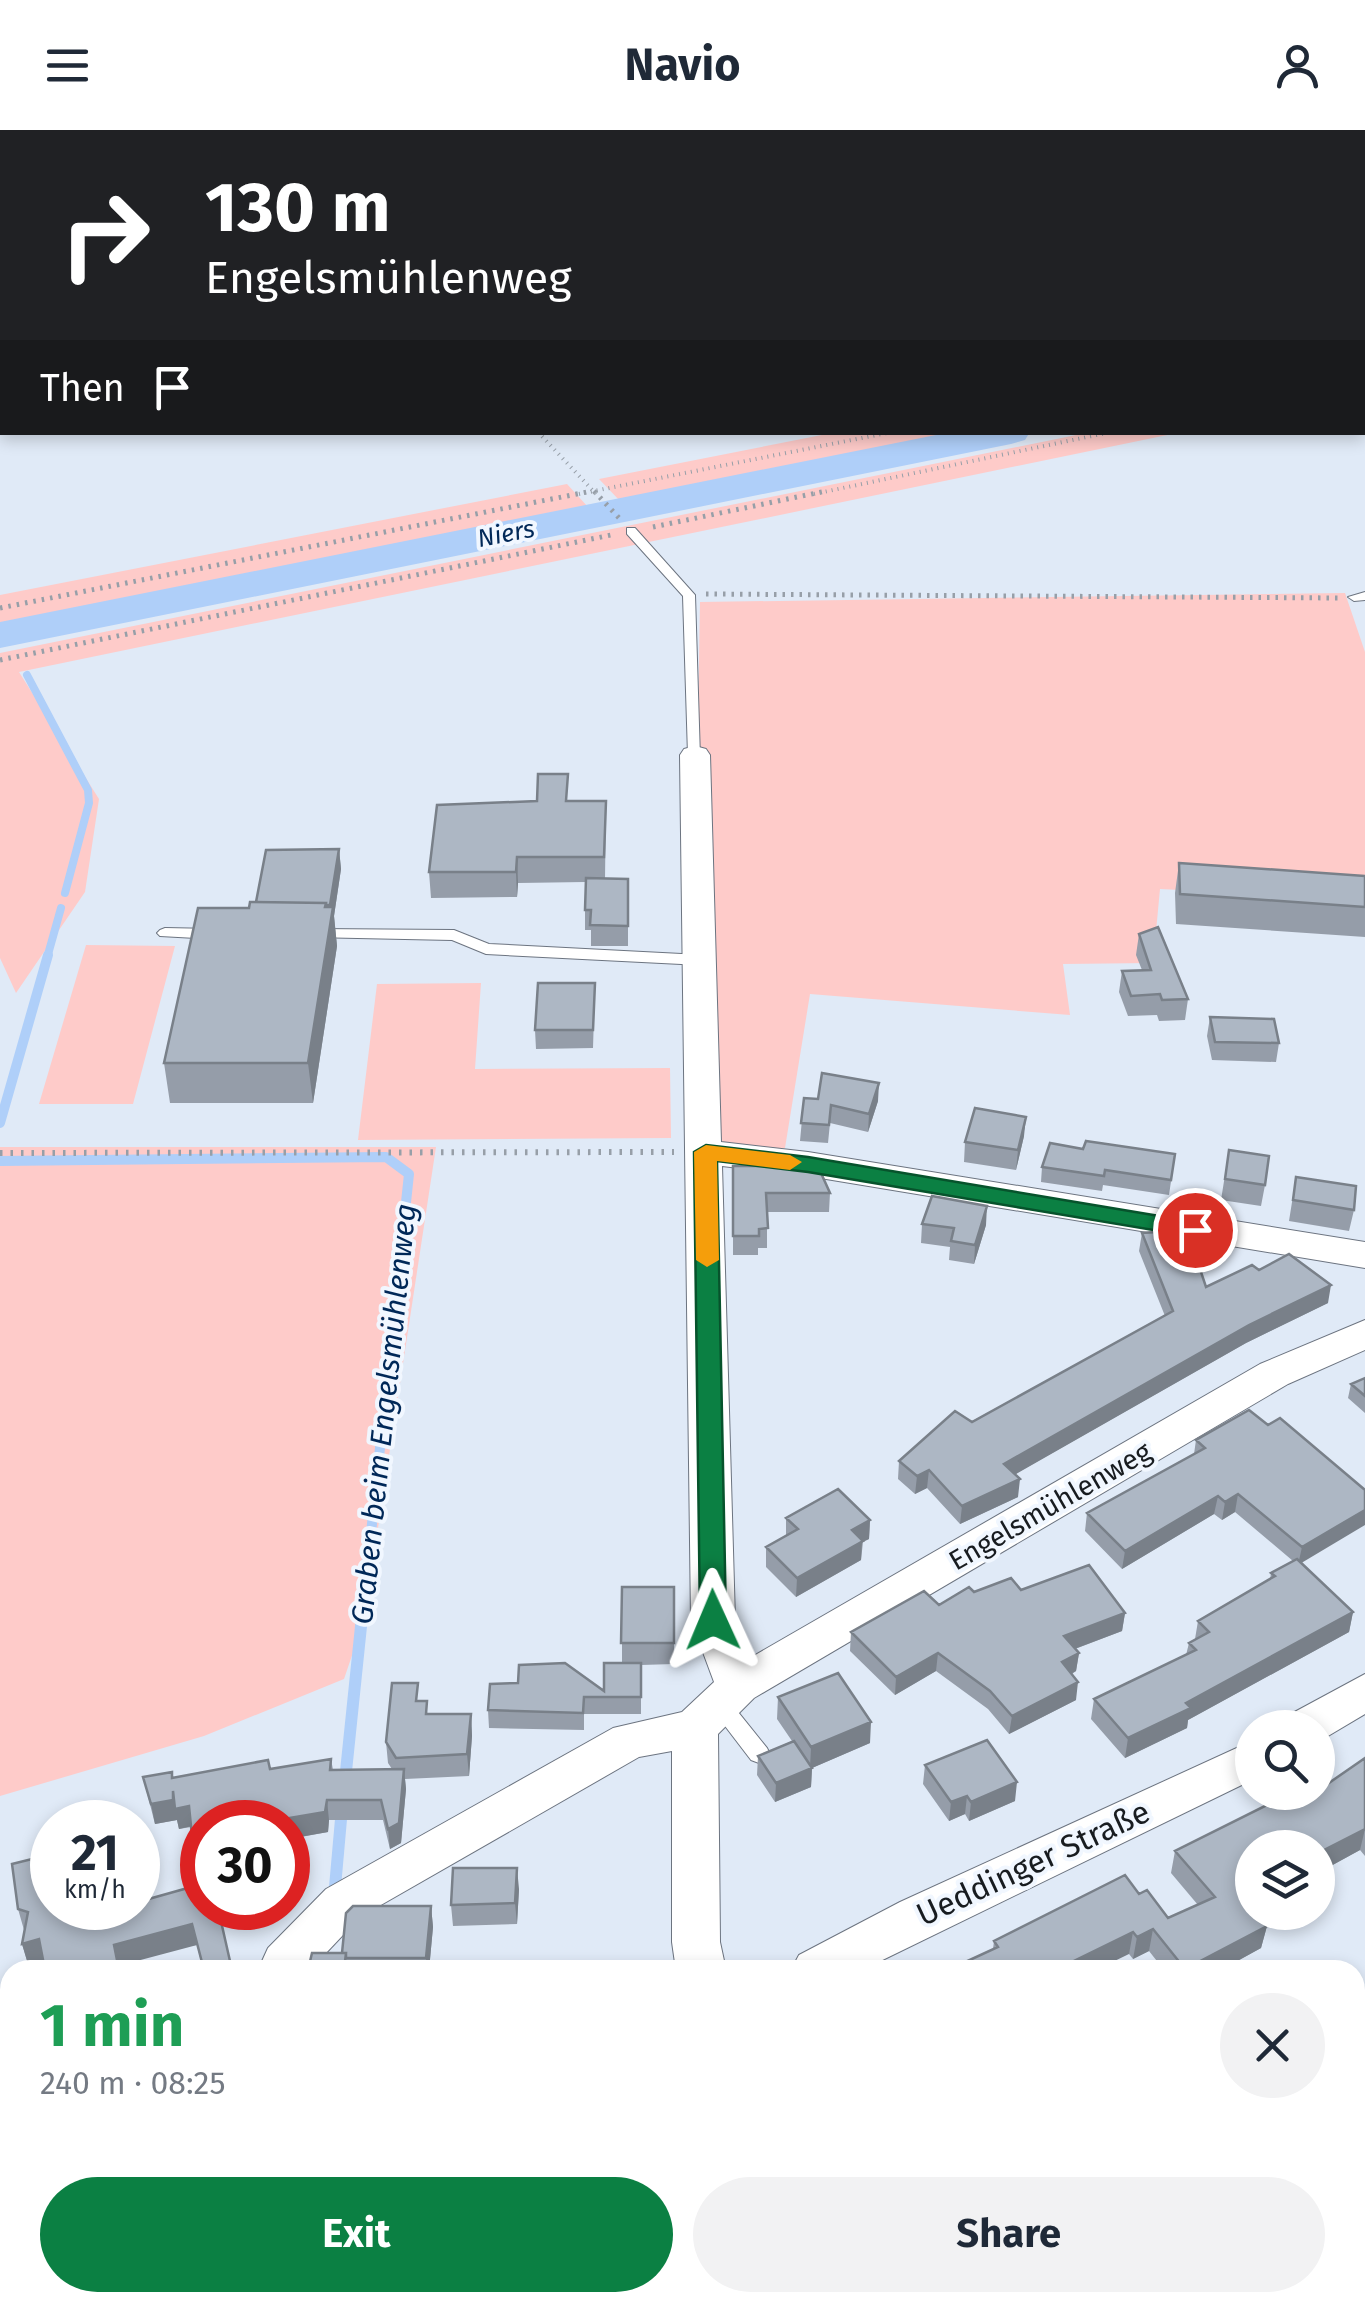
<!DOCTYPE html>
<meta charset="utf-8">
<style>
:root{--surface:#fff;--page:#f2f2f3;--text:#1f2937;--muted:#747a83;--accent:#0b8043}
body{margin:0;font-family:"Fira Sans",sans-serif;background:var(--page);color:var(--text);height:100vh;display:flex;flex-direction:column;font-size:38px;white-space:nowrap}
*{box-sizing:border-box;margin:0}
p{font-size:32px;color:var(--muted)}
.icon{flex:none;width:55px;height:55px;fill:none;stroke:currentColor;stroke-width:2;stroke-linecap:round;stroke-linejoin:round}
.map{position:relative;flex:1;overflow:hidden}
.details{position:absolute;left:0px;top:1830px;width:1365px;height:352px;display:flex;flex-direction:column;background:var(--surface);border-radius:30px 30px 0 0;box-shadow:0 5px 15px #0003}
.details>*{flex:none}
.top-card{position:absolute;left:0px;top:0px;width:1365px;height:305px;box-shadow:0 5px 15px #0003;background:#202124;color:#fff;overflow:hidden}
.fabs{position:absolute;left:1235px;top:1580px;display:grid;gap:20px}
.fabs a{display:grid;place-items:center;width:100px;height:100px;border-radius:50%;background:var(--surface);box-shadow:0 5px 15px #0003;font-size:50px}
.speed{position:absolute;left:30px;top:1670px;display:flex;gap:20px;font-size:50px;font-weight:700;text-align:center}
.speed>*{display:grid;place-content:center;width:130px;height:130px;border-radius:50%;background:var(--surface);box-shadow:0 5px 15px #0003;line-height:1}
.speed small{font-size:25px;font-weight:400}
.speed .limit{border:15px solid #d22;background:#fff;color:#111}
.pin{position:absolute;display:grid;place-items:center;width:85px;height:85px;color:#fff;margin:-42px;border:5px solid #fff;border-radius:50%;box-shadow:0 2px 10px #0007}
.me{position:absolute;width:110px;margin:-55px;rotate:359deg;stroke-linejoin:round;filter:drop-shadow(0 0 8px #0008)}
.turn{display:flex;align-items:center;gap:35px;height:210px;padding:0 40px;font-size:45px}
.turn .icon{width:130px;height:130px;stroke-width:2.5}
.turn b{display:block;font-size:70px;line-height:85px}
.then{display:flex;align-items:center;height:95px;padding:0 40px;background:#0003;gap:20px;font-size:38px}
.round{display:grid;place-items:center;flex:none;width:105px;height:105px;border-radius:52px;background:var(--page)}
.overview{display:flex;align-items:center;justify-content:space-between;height:170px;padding:0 40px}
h1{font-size:60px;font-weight:700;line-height:75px;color:#1e9e55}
.primary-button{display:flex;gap:20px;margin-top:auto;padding:20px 40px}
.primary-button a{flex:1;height:115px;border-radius:60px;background:var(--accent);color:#fff;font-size:40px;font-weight:700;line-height:115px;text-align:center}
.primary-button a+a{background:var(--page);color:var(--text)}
header{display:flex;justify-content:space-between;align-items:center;height:130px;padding:0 40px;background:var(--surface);font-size:45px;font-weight:700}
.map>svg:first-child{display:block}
.green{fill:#fecbc9}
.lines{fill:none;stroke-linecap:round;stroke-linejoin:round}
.stream-far2{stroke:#afcff9;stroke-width:8}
.stream-far1{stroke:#afcff9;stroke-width:10}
.stream{stroke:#afcff9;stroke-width:12}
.river{fill:#afcff9;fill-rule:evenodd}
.lane-casing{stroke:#6c7480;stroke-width:2}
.street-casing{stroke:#6c7480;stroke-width:2}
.secondary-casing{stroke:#6c7480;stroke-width:3}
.path-far3{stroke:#979fa8;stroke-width:4;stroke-dasharray:1 5;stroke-linecap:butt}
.path-far2{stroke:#979fa8;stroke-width:5;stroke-dasharray:2.5 6;stroke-linecap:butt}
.path-far1{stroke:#979fa8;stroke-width:6;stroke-dasharray:2.5 8;stroke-linecap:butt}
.path{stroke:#979fa8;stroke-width:8;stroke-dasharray:4 10;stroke-linecap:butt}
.lane{fill:#fff;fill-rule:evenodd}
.street{fill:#fff;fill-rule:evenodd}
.secondary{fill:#fff;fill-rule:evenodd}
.wall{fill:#959da9}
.shaded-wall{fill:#798089}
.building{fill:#adb7c4;stroke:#798089;stroke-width:2.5}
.route{fill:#0b8043;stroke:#07532c;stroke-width:2.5}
.slow{fill:#f59e0b}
.labels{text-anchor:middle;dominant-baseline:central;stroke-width:8;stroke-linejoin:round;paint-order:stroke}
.far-water-label{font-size:25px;font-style:italic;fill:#002858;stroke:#f1f7ff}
.street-label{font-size:28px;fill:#181c20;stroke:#f1f7ff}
.water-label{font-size:30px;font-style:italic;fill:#002858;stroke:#f1f7ff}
.near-street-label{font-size:32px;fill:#181c20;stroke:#f1f7ff}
</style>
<header><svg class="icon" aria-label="menu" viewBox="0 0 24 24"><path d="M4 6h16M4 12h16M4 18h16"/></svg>Navio<svg class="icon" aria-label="person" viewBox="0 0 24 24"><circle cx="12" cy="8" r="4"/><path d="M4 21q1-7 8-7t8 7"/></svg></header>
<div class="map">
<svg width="1365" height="2181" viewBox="0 0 1365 2181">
<rect width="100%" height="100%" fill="#e0eaf7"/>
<path class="green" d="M832 303H961L620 371 599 349Z
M1086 303H1177L19 542 99 669 85 762 16 863 0 828V523Z
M567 354 588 377 0 493V465Z
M1345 463 1365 522V769L1160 759 1153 833 1063 834 1070 885 810 864 785 1018H691L700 472Z
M86 815 175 816 133 974H39Z
M481 853 475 939 670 938 671 1008 358 1010 377 854Z
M0 1017H436L364 1490 344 1549 204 1606 0 1666Z"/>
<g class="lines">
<path class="stream-far2" d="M27 545 88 660 89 673 65 763
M47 828 61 778"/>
<path class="stream-far1" d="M0 993 48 825
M0 1031 386 1027 409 1044 369 1422"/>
<path class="stream" d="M345 1651 369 1419
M335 1757 342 1678"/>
<path class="river" d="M1362 221H1365V243H1362Z
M951 302H1030L1025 310 1011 314 0 518V492Z"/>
<g class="lane-casing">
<path id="lane" d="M627 398H635L695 465 700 628 695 629 688 625 683 466 627 404Z
M1365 462V470L1354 471 1348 467Z
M165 798 214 799 222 804 214 809 160 806 157 803 160 800Z
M315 799 454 800 489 814 701 825 709 830 701 835 486 824 452 810 310 807 307 804Z
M719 1565 726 1567 767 1618 770 1624 767 1630 759 1633 751 1630 712 1579 708 1573 712 1567Z"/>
</g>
<g class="street-casing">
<path id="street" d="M221 0H241V2H221Z
M0 82 2 83V96H0Z
M695 616 706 619 710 625 721 1012 808 1022 1365 1112V1138L808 1046 722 1036 735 1490 750 1528 1260 1234 1365 1190V1220L1288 1254 754 1568 718 1604 720 1812 726 1840H676L672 1812V1621L639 1627 360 1787 310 1840H258L268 1818 326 1759 613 1598 682 1582 714 1552 691 1490 680 625 684 619Z
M1365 1544V1584L1318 1612V1598H1283L1289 1585Z
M1252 1611V1650L862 1840H791L799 1825 900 1772Z
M570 2172H624L623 2181H569Z"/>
</g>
<g class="secondary-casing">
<path id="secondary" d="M1365 2028V2096L1355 2097V2029Z
M756 2172H868L864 2181H753Z"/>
</g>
<path class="path-far3" d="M538 302 596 364
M579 364 892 302
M814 364 1111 302"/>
<path class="path-far2" d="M594 361 620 389
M653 397 826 361
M706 464 1338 468
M0 478 592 361
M0 530 616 404"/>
<path class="path-far1" d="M0 1023 674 1022"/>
<path class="path" d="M0 1931 10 1921
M1355 1995 1365 1993
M0 2113 10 2117
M1355 2144 1365 2142
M524 2172V2181
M1181 2181 1221 2172"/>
<use href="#lane" class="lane"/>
<use href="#street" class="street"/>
<use href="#secondary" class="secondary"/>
</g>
<path class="wall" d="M568 671H606L605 749H628V816H591V800H585V752L518 753 517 767 431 768 429 742Z
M339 719 341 739 334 786 337 816 313 973H170L164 933 249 778Z
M1179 733 1365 746V807L1176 794 1175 763Z
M1139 804 1188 869 1185 890 1159 891 1157 885 1128 886 1119 862 1122 841 1142 840 1136 825Z
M595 853 593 918 536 919 535 900Z
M1210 887 1279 913 1276 932 1212 930 1207 906Z
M804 968 878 971 868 1002 830 993 828 1013 800 1011Z
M1024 1006 1016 1040 964 1032 965 1012Z
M1083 1019 1175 1024 1169 1065 1103 1055 1102 1061 1041 1052 1042 1037Z
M1229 1020 1265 1055 1261 1076 1221 1070Z
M733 1036 830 1063 829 1082H767V1118H758V1125H733Z
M1296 1047 1354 1080 1349 1101 1289 1091Z
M922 1094 986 1095 974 1134 949 1130 950 1117 921 1113Z
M1142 1103 1206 1157 1259 1140 1328 1173 1246 1213 1015 1344 1018 1367 960 1394 927 1358 915 1364 898 1349 899 1331 1165 1186 1139 1121Z
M1365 1248V1283L1348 1268 1351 1254Z
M1268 1295 1365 1360 1301 1433 1353 1482 1349 1502 1188 1590 1187 1598 1125 1628 1091 1589 1094 1569 1186 1525 1189 1513 1195 1509 1198 1491 1270 1450 1271 1443 1293 1431 1235 1382 1222 1390 1214 1384 1122 1439 1085 1401 1087 1383 1194 1324 1196 1310Z
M786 1388 870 1390 869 1409 863 1412 861 1430 796 1467 766 1437V1417L786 1406Z
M622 1457H674V1534L641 1535V1584H584V1600L489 1598 488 1580 518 1553 604 1561 622 1533Z
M1021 1460 1125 1483 1122 1501 1075 1519 1079 1523 1076 1541 1072 1544 1076 1570 1009 1604 988 1579 936 1541 895 1565 850 1521 851 1502 939 1475 974 1462Z
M778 1567 870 1613 812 1638 811 1657 775 1672 757 1645 758 1626 792 1611 777 1589Z
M420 1571 428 1584H471L472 1606 469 1646 405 1649 406 1659 401 1713 390 1719 383 1690H329L328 1702 196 1726 191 1697 179 1699 177 1690 155 1694 143 1647 172 1642 173 1648 270 1639 331 1629 333 1640 392 1639 388 1633 386 1612Z
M1365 1628V1726L1360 1720 1318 1743V1718H1252V1777H1251L1267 1796 1261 1818 1221 1840H1164L1149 1821 1133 1829 1129 1824 993 1819 994 1811 1139 1764 1168 1788 1198 1775 1171 1743 1175 1721 1326 1655Z
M925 1635 1015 1671 969 1691 965 1684 949 1691 923 1654Z
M202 1754 232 1840H203L197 1815 44 1830 28 1834 22 1814 24 1800 18 1779 52 1778H138Z
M519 1759 517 1794 453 1796 451 1775Z
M431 1776 433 1797 429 1840H308Z
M10 1946V2026H0V1947Z"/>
<path class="shaded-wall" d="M339 719 341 739 334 786 337 816 313 973 308 933 325 777 326 773 329 803 332 786 330 775Z
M517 727 518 753 517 767 516 742Z
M879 953 878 971 868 1002 869 984Z
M1026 987 1024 1006 1016 1040 1018 1020Z
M987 1076 986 1095 974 1134 975 1115Z
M1331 1155 1328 1173 1246 1213 1002 1352 1004 1334 1249 1195Z
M929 1340 927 1358 915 1364 917 1346Z
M1020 1349 1018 1367 960 1394 962 1376Z
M1238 1364 1235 1382 1222 1390 1225 1372Z
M1218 1366 1214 1384 1122 1439 1125 1421Z
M1365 1380V1395L1298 1435 1302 1417Z
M870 1390 869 1409 862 1412 861 1430 796 1467 797 1448 852 1400Z
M1353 1482 1349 1502 1188 1590 1187 1598 1125 1628 1128 1608 1186 1573Z
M1125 1483 1122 1501 1061 1524 1064 1506Z
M938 1523 936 1541 895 1565 896 1547Z
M1079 1523 1076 1541 1059 1550 1062 1532Z
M1078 1552 1076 1570 1009 1604 1012 1586Z
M471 1584 472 1606 469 1646 467 1624Z
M871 1592 870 1613 812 1638 811 1657 775 1672 776 1653 810 1638 811 1617Z
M404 1639 406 1659 401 1713 390 1719 388 1699Z
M1017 1652 1015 1671 969 1691 971 1672Z
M967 1666 965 1684 949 1691 951 1672Z
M173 1670 189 1676 192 1696 179 1699 177 1690 155 1694 151 1674Z
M327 1670 329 1690 328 1702 288 1709V1692H266Z
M1365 1699 1360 1720 1318 1743V1723Z
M202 1704V1725L196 1726 192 1706Z
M517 1738 519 1759 517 1794 515 1773Z
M1252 1757V1776L1235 1786 1240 1764Z
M431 1776 433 1797 429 1840H427L426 1828Z
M192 1794 197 1815 118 1836 114 1815Z
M1267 1796 1261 1818 1221 1840H1185Z
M1153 1799 1149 1821 1133 1829 1137 1807Z
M1133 1802 1129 1824 1096 1840H1073L1074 1831Z
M39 1809 45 1830 28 1834 22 1814Z"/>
<path class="building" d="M597 0H695L696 2H586H598Z
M0 49H2V73L0 71Z
M538 644H568L566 671H606L604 727H517L516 742H429L437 675 537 671Z
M339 719 330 775H326V773L256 772 266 720Z
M1179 733 1365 746V777L1180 764Z
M586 748 628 749V796L590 795 591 780H585Z
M250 772 326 773 325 777H333L308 933H164L198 778H249Z
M1158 797 1188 869 1162 870 1160 864 1131 866 1122 841 1151 840 1139 804Z
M538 853H595L593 900H535Z
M1210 887 1274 889 1279 913 1215 912Z
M822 943 879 953 869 984 831 975 829 995 801 993 804 968 818 969Z
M975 978 1026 987 1018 1020 965 1012Z
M1086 1011 1175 1024 1171 1050 1105 1040 1104 1046 1042 1037 1050 1013 1083 1019Z
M1229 1020 1269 1026 1265 1055 1225 1049Z
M796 1029 816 1032 830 1063H766L768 1098 759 1099V1106H733V1036H796Z
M1296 1047 1356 1056 1354 1080 1293 1070Z
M932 1066 987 1076 975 1115 951 1111 954 1098 922 1094Z
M1187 1100 1206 1157 1252 1135 1259 1140 1289 1124 1331 1155 1249 1195 1004 1334 1020 1349 962 1376 929 1340 917 1346 899 1331 955 1281 972 1292 1173 1181 1142 1103Z
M1365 1248V1266L1351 1254Z
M1249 1280 1268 1295 1280 1288 1365 1360V1380L1302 1417 1238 1364 1225 1372 1218 1366 1125 1421 1087 1383 1205 1318 1196 1310Z
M838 1359 870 1390 852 1400 863 1411 797 1448 766 1417 798 1399 786 1388Z
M1297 1429 1353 1482 1186 1573 1191 1578 1128 1608 1094 1569 1196 1520 1189 1513 1209 1502 1198 1491 1275 1446 1271 1443Z
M1089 1435 1125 1483 1064 1506 1079 1523 1062 1532 1078 1552 1012 1586 990 1561 938 1523 896 1547 851 1502 924 1461 939 1475 969 1457 974 1462 1011 1448 1021 1460Z
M622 1457H674V1513H621Z
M565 1533 604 1561V1533H641V1567H584L583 1583 488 1580 490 1554 518 1553 519 1535Z
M838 1543 871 1592 811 1617 778 1567Z
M392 1553H418L416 1571H427L426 1584H471L467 1624 396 1628 386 1612Z
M987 1610 1017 1652 971 1672 967 1666 951 1672 925 1635Z
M794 1611 812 1638 776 1653 758 1626Z
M1365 1628V1699L1318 1723V1718H1252V1757L1240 1764 1252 1779V1782H1256L1267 1796 1185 1839 1153 1799 1137 1807 1133 1802 1074 1831 1081 1840H948L998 1817 994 1811 1125 1745 1139 1764 1147 1760 1168 1788 1215 1767 1175 1721 1293 1662H1318V1650L1321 1649 1326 1655Z
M331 1629 330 1640 404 1639 399 1693 388 1699 381 1670H327L325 1682 266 1692H202V1704L192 1706 189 1676 175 1679 173 1661V1670L151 1674 143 1647 172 1642V1648L268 1630 270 1639Z
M52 1724V1778H138V1772L202 1754V1778H218L232 1840H204L192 1794 114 1815 119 1840H45L39 1809 22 1814 28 1782 18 1779 12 1734Z
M453 1738H517L515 1773 451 1775Z
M353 1776H431L426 1828H346V1823H342L346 1783Z
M312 1823H346L344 1840H308Z
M10 1946V2005H0V1947Z"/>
<path class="route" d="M706 1015 808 1027 1195 1092 1206 1100 1195 1107 808 1042 717 1031 726 1490 722 1498H704L700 1490 694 1022Z"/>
<path class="slow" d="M706 1015 790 1025 802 1032 790 1040 717 1031 719 1130 707 1137 696 1130 694 1022Z"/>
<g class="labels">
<g class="far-water-label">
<text transform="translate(506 404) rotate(-11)">Niers</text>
</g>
<g class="street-label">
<text transform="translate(1050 1376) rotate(-30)">Engelsmühlenweg</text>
</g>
<g class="water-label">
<text transform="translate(384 1284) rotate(-84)">Graben beim Engelsmühlenweg</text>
</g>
<g class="near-street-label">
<text transform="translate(1033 1733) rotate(-25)">Ueddinger Straße</text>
</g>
</g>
</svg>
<div class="fabs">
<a><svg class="icon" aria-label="search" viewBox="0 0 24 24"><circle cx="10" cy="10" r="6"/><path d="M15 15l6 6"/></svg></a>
<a><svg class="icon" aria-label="layers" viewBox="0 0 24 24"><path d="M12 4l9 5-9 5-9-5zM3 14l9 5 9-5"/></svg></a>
</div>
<div class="speed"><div>21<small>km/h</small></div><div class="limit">30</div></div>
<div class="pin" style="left:1195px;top:1100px;background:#d93025"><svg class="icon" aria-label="arrive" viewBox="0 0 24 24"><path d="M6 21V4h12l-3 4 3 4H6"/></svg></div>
<svg class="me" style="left:713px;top:1490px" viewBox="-20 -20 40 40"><path d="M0-17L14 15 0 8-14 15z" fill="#0b8043" stroke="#fff" stroke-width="4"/></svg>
<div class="top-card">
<div class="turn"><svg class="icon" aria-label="right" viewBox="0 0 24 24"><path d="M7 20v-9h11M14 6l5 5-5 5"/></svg><div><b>130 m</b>Engelsmühlenweg</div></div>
<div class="then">Then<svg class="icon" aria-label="arrive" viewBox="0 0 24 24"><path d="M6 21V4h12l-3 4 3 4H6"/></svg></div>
</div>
<section class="details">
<div class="overview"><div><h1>1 min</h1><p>240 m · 08:25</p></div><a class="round"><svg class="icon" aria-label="close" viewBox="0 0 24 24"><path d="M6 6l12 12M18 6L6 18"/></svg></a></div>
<div class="primary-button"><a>Exit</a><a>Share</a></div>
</section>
</div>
